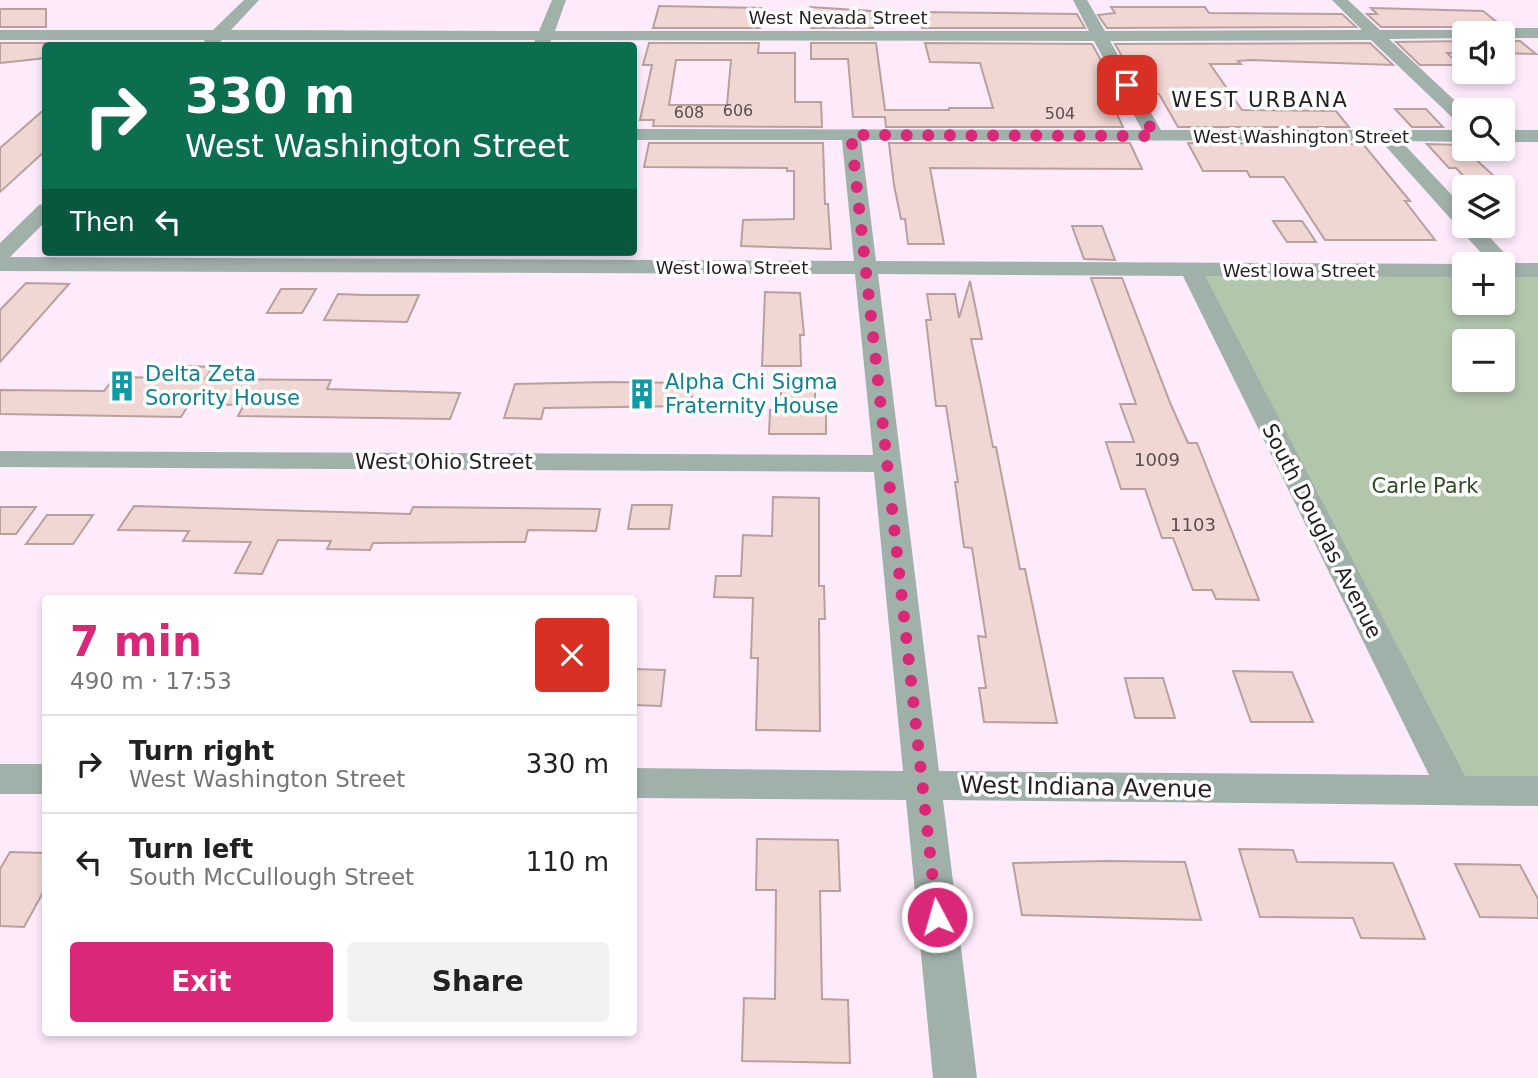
<!DOCTYPE html>
<meta charset="utf-8">
<style>
:root{--surface:#fff;--page:#f2f2f2;--text:#222;--muted:#767676;--line:#e0e0e0;--accent:#db2777}
body{margin:0;font-family:"DejaVu Sans",sans-serif;background:var(--page);color:var(--text);height:100vh;display:flex;flex-direction:column;font-size:26px;white-space:nowrap}
*{box-sizing:border-box;margin:0}
p{font-size:23px;color:var(--muted)}
.icon{flex:none;width:38px;height:38px;fill:none;stroke:currentColor;stroke-width:2;stroke-linecap:round;stroke-linejoin:round}
.map{position:relative;flex:1;overflow:hidden}
.drawer{position:absolute;left:42px;top:595px;width:595px;height:441px;display:flex;flex-direction:column;background:var(--surface);border-radius:7px;box-shadow:0 4px 10px #0003}
.drawer>*{flex:none}
.hud{position:absolute;left:42px;top:42px;width:595px;height:214px;border-radius:7px;box-shadow:0 4px 10px #0003;background:#0b6e4f;color:#fff;overflow:hidden}
.controls{position:absolute;left:1452px;top:21px;display:grid;gap:14px}
.controls a{display:grid;place-items:center;width:63px;height:63px;border-radius:7px;background:var(--surface);box-shadow:0 4px 10px #0003;font-size:35px}
.pin{position:absolute;display:grid;place-items:center;width:60px;height:60px;color:#fff;margin:-30px;border-radius:14px;box-shadow:0 4px 10px #0006}
.me{position:absolute;width:77px;margin:-38px;rotate:354deg;stroke-linejoin:round;filter:drop-shadow(0 0 5px #0008)}
.turn{display:flex;align-items:center;gap:24px;height:147px;padding:0 28px;font-size:32px}
.turn .icon{width:91px;height:91px;stroke-width:2.5}
.turn b{display:block;font-size:49px;line-height:60px}
.then{display:flex;align-items:center;height:66px;padding:0 28px;background:#0003;gap:14px;font-size:26px}
.round{display:grid;place-items:center;flex:none;width:74px;height:74px;border-radius:7px;background:var(--page)}
.overview{display:flex;align-items:center;justify-content:space-between;height:119px;padding:0 28px}
h1{font-size:42px;font-weight:700;line-height:52px;color:var(--accent)}
.action{display:flex;gap:14px;margin-top:auto;padding:14px 28px}
.action a{flex:1;height:80px;border-radius:7px;background:var(--accent);color:#fff;font-size:28px;font-weight:700;line-height:80px;text-align:center}
.action a+a{background:var(--page);color:var(--text)}
ul{padding:0;list-style:none}
li{display:flex;align-items:center;gap:21px;height:98px;padding:0 28px;border-top:2px solid var(--line)}
li div{flex:1}
li b{display:block;font-size:26px}
li em{font-style:normal}
.map>svg:first-child{display:block}
.green{fill:#b2c6ac;fill-rule:evenodd}
.building{fill:#f1d7d3;stroke:#b8a09c;stroke-width:2;fill-rule:evenodd}
.lines{fill:none;stroke-linecap:round;stroke-linejoin:round}
.minor{fill:#a0b1aa;fill-rule:evenodd}
.route{stroke:#db2777;stroke-width:12;stroke-dasharray:0 21.6}
.labels{text-anchor:middle;dominant-baseline:central;stroke-width:7;stroke-linejoin:round;paint-order:stroke}
.far-number-label{font-size:16px;fill:#5a4e51}
.far-street-label{font-size:18px;fill:#272026;stroke:#fff}
.number-label{font-size:18px;fill:#5a4e51}
.far-quarter-label{font-size:21px;letter-spacing:2px;fill:#272026;stroke:#fff}
.culture-label{font-size:21px;fill:#0d838f;stroke:#fff;text-anchor:start}
.street-label{font-size:21px;fill:#272026;stroke:#fff}
.park-label{font-size:21px;fill:#2d4d23;stroke:#fff}
.near-street-label{font-size:24px;fill:#272026;stroke:#fff}
</style>
<div class="map">
<svg width="1538" height="1078" viewBox="0 0 1538 1078">
<rect width="100%" height="100%" fill="#fdebfc"/>
<path class="green" d="M1191 270 1465 272V303H1503V273H1538V791H1455ZM1465 341H1503V380H1465Z"/>
<path class="building" d="M659 6 761 8 760 28H653Z
M810 7 871 11 873 28H811Z
M1111 7H1205L1209 13 1342 14 1356 27 1107 28 1098 15 1115 13Z
M1371 8 1483 11 1502 26 1493 33H1476L1471 27H1381L1367 14H1377Z
M0 9H46V27H0Z
M919 12 1077 14 1085 28H922Z
M1465 41V53H1447L1460 65H1420L1396 42Z
M1503 41H1520L1536 54 1503 53Z
M0 43H46V58L0 63Z
M649 43H759L758 53H795V102H821L822 127 653 126 654 120H640L652 65H643ZM676 60H731L727 105H669Z
M811 43H876L885 110H949V108H993L980 63 930 62 925 43 1092 44 1119 93H1107L1123 127H886L885 117H853L848 59H811Z
M1370 43 1393 65 1249 60 1238 61 1241 64H1210L1242 110 1336 111 1349 127H1178L1159 94H1143L1115 44Z
M46 108V150L0 192V148Z
M1395 109H1426L1443 127H1412Z
M649 143H823L825 204H828L831 249 741 246 743 220 794 219V171H787V168L644 167Z
M889 143H1130L1142 169 930 168 944 244H908L905 219H901L894 185Z
M1188 143 1363 144 1410 201H1405L1435 240H1325L1284 177H1250L1247 171H1203Z
M1427 144 1460 145 1506 187H1474L1456 168H1449Z
M1273 221H1302L1316 242H1287Z
M1072 226H1102L1115 260 1084 259Z
M1091 278H1122L1171 405 1188 443H1197L1259 600 1216 599 1212 590H1193L1173 538H1162L1145 489H1121L1106 442H1134L1120 404H1136Z
M970 281 982 339H971L981 386 993 447H996L1020 569H1025L1057 723 984 722 979 688H986L978 636 986 637 972 548 964 547 955 482H958L946 406H936L926 320H931L927 294H955L959 318Z
M26 283 69 284 0 362V310Z
M281 289H316L302 313H267Z
M765 292 800 293 804 335H800L801 366H762Z
M338 294 364 295H419L407 322 324 320Z
M187 366 213 367 205 379 331 380 327 389 460 393 450 419 238 416 244 405 189 404 181 417 0 414V390L104 391 115 377 180 378Z
M781 378H815V410H826V434H769L770 410H781Z
M608 382 693 383 691 406 544 408 541 419 504 418 515 384Z
M773 497 819 498V586H824L825 619H819L820 731 756 730 758 658H751L753 598 714 597 716 576H741L743 535 772 536Z
M632 505H672L669 529H628Z
M134 506 410 514 413 507 600 509 596 531 528 530 525 542 373 543 370 550 327 549 331 541 278 540 262 574 235 573 251 542 183 541 189 531 118 530Z
M0 507H36L16 534H0Z
M47 515H93L73 544H26Z
M634 669 665 670 661 706 634 705Z
M1233 671 1292 672 1313 722H1251Z
M1125 678H1163L1175 718H1135Z
M757 839 838 840 840 891H820L822 999 848 1000 850 1063 742 1061 744 998 775 999 776 890H756Z
M1239 849 1293 850 1297 862 1393 863 1425 939 1361 938 1353 918 1260 917Z
M10 852 46 853V887L24 927 0 926V869Z
M1107 861 1185 862 1201 920 1022 915 1013 863Z
M1455 864 1520 865 1538 899V918L1480 917Z"/>
<g class="lines">
<path class="minor" d="M244 0H259L231 30 539 31 552 0H566L555 31H1089L1073 0H1087L1105 31 1362 30 1332 0H1348L1380 30H1471L1473 33H1465V38L1389 39 1465 110V125L1459 124 1371 40 1110 41 1161 130H1465V142L1401 141 1465 209V226H1479L1514 263H1538V277H1503V264H1491L1381 141 861 140 876 261 1469 264H1465V277L1205 276 1465 776H1538V806L943 800 977 1078H933L906 800 634 798V768L903 771 874 472 0 467V451L873 455 855 274 0 271V243L39 205 46 203V221L10 257 854 261 842 140H634V129L1142 130 1094 41 551 40 549 46H533L535 40H222L217 45 206 46 204 40H0V30H213ZM878 274 1183 276 1429 775 939 771Z
M1503 28H1538V38H1503V33H1495Z
M1503 130H1538V142H1503Z
M0 764H46V794H0Z"/>
</g>
<g class="lines">
<path class="route" d="M937 917 851 135 1155 136 1127 85"/>
</g>
<defs>
<g id="building-bare" transform="scale(2.415)"><path d="M-4-6H4V6H1V3H-1V6H-4ZM-2.5-4.3h1.7v1.8h-1.7ZM.8-4.3h1.7v1.8H.8ZM-2.5-1h1.7V.8h-1.7ZM.8-1h1.7V.8H.8Z" fill="#0f9aa8" stroke="#fff" stroke-width="2.5" paint-order="stroke"/></g>
</defs>
<g fill-rule="evenodd">
<use href="#building-bare" x="122" y="386"/>
<use href="#building-bare" x="642" y="394"/>
</g>
<g class="labels">
<g class="far-number-label">
<text x="738" y="110">606</text>
<text x="689" y="112">608</text>
<text x="1060" y="113">504</text>
</g>
<g class="far-street-label">
<text x="838" y="17">West Nevada Street</text>
<text x="1301" y="136">West Washington Street</text>
<text x="732" y="267">West Iowa Street</text>
<text x="1299" y="270">West Iowa Street</text>
</g>
<g class="number-label">
<text x="1157" y="459">1009</text>
<text x="1193" y="524">1103</text>
</g>
<g class="far-quarter-label">
<text x="1260" y="100">WEST URBANA</text>
</g>
<g class="culture-label">
<text x="145" y="374">Delta Zeta<tspan x="145" dy="24">Sorority House</tspan></text>
<text x="665" y="382">Alpha Chi Sigma<tspan x="665" dy="24">Fraternity House</tspan></text>
</g>
<g class="street-label">
<text x="444" y="462">West Ohio Street</text>
<text transform="translate(1322 531) rotate(63)">South Douglas Avenue</text>
</g>
<g class="park-label">
<text x="1425" y="486">Carle Park</text>
</g>
<g class="near-street-label">
<text transform="translate(1086 787) rotate(1)">West Indiana Avenue</text>
</g>
</g>
</svg>
<div class="controls">
<a><svg class="icon" aria-label="sound" viewBox="0 0 24 24"><path d="M4 9h4l5-4v14l-5-4H4zM17 9q2 3 0 6"/></svg></a>
<a><svg class="icon" aria-label="search" viewBox="0 0 24 24"><circle cx="10" cy="10" r="6"/><path d="M15 15l6 6"/></svg></a>
<a><svg class="icon" aria-label="layers" viewBox="0 0 24 24"><path d="M12 4l9 5-9 5-9-5zM3 14l9 5 9-5"/></svg></a>
<a>+</a>
<a>−</a>
</div>
<div class="pin" style="left:1127px;top:85px;background:#d93025"><svg class="icon" aria-label="arrive" viewBox="0 0 24 24"><path d="M6 21V4h12l-3 4 3 4H6"/></svg></div>
<svg class="me" style="left:937px;top:917px" viewBox="-20 -20 40 40"><circle r="17" fill="#db2777" stroke="#fff" stroke-width="3"/><path d="M0-11L8 9 0 5-8 9z" fill="#fff"/></svg>
<div class="hud">
<div class="turn"><svg class="icon" aria-label="right" viewBox="0 0 24 24"><path d="M7 20v-9h11M14 6l5 5-5 5"/></svg><div><b>330 m</b>West Washington Street</div></div>
<div class="then">Then<svg class="icon" aria-label="left" viewBox="0 0 24 24"><path d="M17 20v-9H6M10 6l-5 5 5 5"/></svg></div>
</div>
<section class="drawer">
<div class="overview"><div><h1>7 min</h1><p>490 m · 17:53</p></div><a class="round" style="background:#d93025;color:#fff"><svg class="icon" aria-label="close" viewBox="0 0 24 24"><path d="M6 6l12 12M18 6L6 18"/></svg></a></div>
<ul>
<li><svg class="icon" aria-label="right" viewBox="0 0 24 24"><path d="M7 20v-9h11M14 6l5 5-5 5"/></svg><div><b>Turn right</b><p>West Washington Street</p></div><em>330 m</em></li>
<li><svg class="icon" aria-label="left" viewBox="0 0 24 24"><path d="M17 20v-9H6M10 6l-5 5 5 5"/></svg><div><b>Turn left</b><p>South McCullough Street</p></div><em>110 m</em></li>
</ul>
<div class="action"><a>Exit</a><a>Share</a></div>
</section>
</div>
